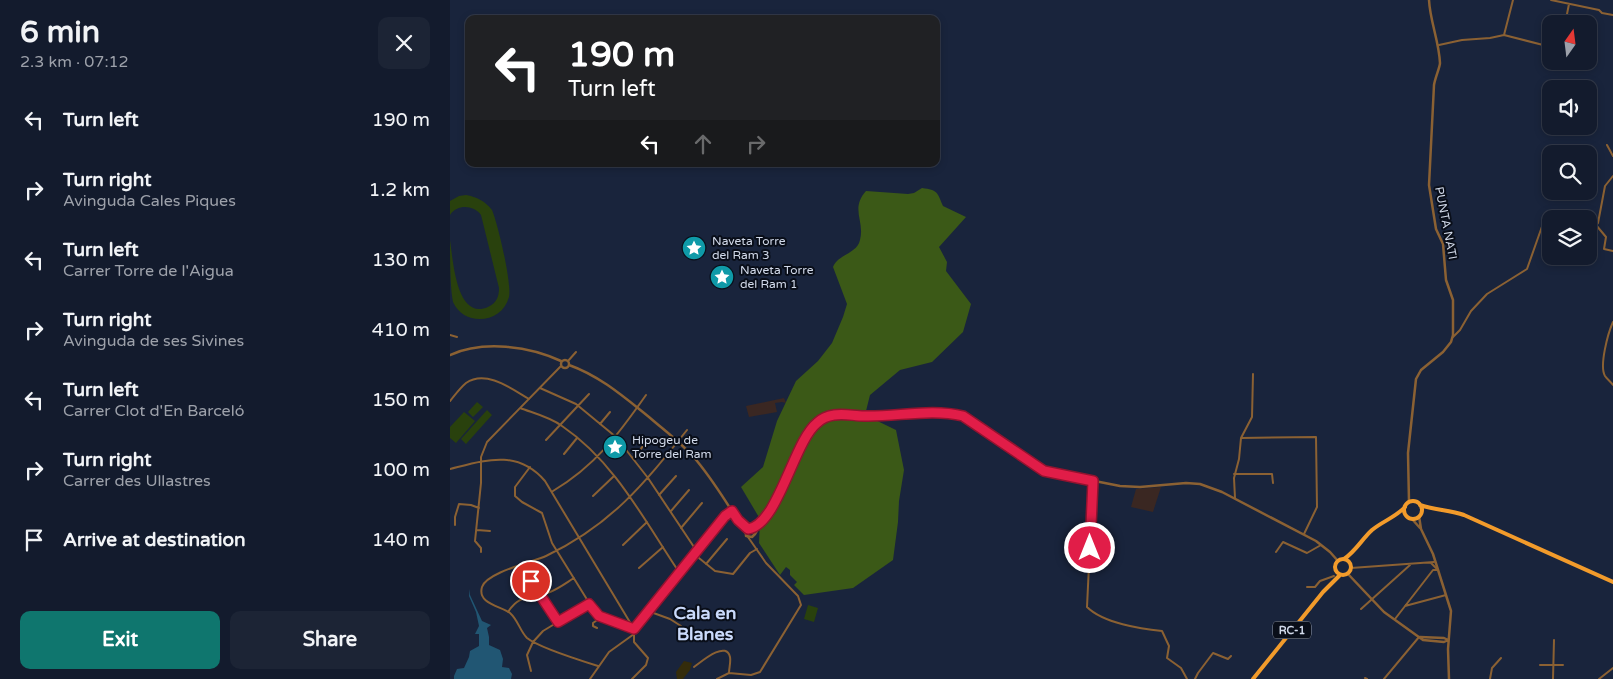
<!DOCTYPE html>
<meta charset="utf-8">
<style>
:root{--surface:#131b2d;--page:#1c2435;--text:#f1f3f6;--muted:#9da1aa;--line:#323949;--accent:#0f766e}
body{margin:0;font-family:"Varela Round",sans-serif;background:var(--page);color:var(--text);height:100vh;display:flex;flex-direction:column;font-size:19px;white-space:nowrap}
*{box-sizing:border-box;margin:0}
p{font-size:16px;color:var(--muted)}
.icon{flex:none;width:28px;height:28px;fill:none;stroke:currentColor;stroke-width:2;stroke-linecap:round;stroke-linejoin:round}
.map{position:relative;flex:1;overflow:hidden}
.drawer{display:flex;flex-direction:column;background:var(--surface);width:450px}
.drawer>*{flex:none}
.hud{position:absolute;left:15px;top:15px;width:475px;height:152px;border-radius:10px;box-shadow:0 2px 8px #0003,0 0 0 1px var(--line);background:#202124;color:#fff;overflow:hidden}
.needle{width:32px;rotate:14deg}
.fabs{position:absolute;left:1092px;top:15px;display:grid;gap:10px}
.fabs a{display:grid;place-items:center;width:55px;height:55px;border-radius:10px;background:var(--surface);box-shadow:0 2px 8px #0003,0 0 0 1px var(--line);font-size:25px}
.pin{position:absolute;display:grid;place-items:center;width:42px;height:42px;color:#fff;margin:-21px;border:2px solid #fff;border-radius:50%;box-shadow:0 1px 5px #0007}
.me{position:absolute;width:55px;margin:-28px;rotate:0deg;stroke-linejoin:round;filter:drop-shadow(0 0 4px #0008)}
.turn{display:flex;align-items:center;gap:18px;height:105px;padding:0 20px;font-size:22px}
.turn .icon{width:65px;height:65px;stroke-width:2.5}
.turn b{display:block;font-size:35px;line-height:42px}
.lanes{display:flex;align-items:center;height:48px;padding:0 20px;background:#0003;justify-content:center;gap:25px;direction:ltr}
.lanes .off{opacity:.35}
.round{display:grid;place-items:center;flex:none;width:52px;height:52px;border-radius:10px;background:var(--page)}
.headline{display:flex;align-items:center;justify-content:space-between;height:85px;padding:0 20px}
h1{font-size:30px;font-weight:700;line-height:38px}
.action{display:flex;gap:10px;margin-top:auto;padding:10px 20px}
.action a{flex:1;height:58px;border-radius:10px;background:var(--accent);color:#fff;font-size:20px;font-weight:700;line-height:58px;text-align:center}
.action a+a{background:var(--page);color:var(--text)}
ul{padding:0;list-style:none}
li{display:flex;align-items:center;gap:15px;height:70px;padding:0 20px}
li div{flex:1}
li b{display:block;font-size:19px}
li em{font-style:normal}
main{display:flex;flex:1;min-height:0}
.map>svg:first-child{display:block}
.industrial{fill:#3a2722}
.green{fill:#29410d}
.forest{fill:#3b5917}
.sand{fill:#342c0b}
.water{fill:#215673}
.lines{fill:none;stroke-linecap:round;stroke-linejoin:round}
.minor{stroke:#8b6133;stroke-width:2}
.tertiary{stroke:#8b6133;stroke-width:2.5}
.primary{stroke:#f29b2b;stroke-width:4}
.route-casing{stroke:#92132f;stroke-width:12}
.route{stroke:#e11d48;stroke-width:9}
.labels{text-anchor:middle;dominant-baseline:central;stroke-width:4;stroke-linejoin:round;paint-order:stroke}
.shield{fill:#090e19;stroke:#959cab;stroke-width:1}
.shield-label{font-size:11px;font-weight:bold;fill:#d1d9e9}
.street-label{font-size:12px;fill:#d1d9e9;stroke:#090e19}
.poi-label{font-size:12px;fill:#d1d9e9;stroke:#090e19;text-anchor:start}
.district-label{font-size:18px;font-weight:bold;fill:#cadafb;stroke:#090e19}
</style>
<main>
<section class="drawer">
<div class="headline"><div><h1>6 min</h1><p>2.3 km · 07:12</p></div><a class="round"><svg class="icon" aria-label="close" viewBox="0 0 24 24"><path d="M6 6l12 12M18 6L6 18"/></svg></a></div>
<ul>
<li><svg class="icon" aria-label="left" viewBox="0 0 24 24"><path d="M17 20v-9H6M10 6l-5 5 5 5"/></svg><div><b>Turn left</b></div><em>190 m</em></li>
<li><svg class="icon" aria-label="right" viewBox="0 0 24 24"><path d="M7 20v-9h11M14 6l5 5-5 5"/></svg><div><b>Turn right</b><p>Avinguda Cales Piques</p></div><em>1.2 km</em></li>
<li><svg class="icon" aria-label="left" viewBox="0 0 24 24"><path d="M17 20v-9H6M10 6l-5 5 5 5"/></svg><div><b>Turn left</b><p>Carrer Torre de l'Aigua</p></div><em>130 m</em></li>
<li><svg class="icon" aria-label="right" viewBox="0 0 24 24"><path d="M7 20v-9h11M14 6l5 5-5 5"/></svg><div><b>Turn right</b><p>Avinguda de ses Sivines</p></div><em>410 m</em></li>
<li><svg class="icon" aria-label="left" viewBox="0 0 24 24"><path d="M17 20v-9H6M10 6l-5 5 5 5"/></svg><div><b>Turn left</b><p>Carrer Clot d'En Barceló</p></div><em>150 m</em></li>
<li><svg class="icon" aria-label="right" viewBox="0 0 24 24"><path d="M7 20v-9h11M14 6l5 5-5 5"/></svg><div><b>Turn right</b><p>Carrer des Ullastres</p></div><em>100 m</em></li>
<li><svg class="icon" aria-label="arrive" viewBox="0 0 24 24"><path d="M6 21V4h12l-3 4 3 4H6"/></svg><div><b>Arrive at destination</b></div><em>140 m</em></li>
</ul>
<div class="action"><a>Exit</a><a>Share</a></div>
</section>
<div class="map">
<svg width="1163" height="679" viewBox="0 0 1163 679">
<rect width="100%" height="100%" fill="#19243c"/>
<path class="industrial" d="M334 398 336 403 332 402 325 403 327 412 299 417 296 406Z
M711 487 703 512 681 507 686 489Z"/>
<path class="green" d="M16 195C27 197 35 201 42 210 48 224 62 284 59 297 52 324 14 327 3 302 0 287 0 257 0 240 3 259 6 321 38 307 47 303 49 296 49 288L31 215C24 205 7 204 0 215V201L9 196Z
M27 402 33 407 23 417 18 412Z
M37 410 42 415 16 444 11 439Z
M14 412 25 421 6 443 0 438V427Z
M358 605 368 608 364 622 354 619Z"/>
<path class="forest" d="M472 188C488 190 487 192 493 206L516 217 489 247 497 262 496 271 521 304 513 332 482 362 450 370 420 395 415 415 446 430 454 470 449 501 448 522 443 560 403 588 354 595 344 585 347 582 340 575V570L336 567 330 575 309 543 310 519 291 487 313 467 327 421 346 381 368 361 382 343 393 317 397 304 383 267C388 254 407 254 410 240 415 221 400 209 416 191L458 194 464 193Z"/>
<path class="sand" d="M234 661 242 663 240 670 233 679H227L226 672Z"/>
<path class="water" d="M20 589V595L32 621 41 625 37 628 39 637V645L50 650 53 659 52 667 59 668 62 674 61 679H4V676L7 669 14 668 19 657 20 651 29 646V634H25L29 626 26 612 19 596Z"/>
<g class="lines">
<path class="minor" d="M1101 0 1149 10 1152 13 1163 15
M1115 24 1119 4
M1054 35 1063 0
M989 45 1012 40 1040 38 1054 35 1101 47
M1157 145 1163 156
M1139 224 1146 225 1148 223 1155 186 1163 176
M1146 225 1156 237 1154 249 1163 251
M1163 322C1158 333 1149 366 1155 376 1157 379 1161 382 1163 385
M0 335 7 337
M1003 337 1010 330 1021 311 1037 294 1077 269 1095 218 1107 219
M118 361 126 352
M90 388 126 404 166 437 198 478 246 550
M0 401C5 395 10 388 16 383 36 369 62 389 79 399
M70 408C83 413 100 417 112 426 165 462 194 520 229 572
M150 424 160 412
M791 438 866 437 867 507 854 534
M96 440 139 394
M114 454 127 438
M183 458 194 445
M80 467 65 487V496L72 502 92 513 102 543 146 614 154 619 184 629
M0 469C36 460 67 449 95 481L184 629V642L198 658 196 665 182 679
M784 474H822L823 483
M643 481 637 607C653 623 691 629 712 631L719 646 717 658 731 668 737 679
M103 491C145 466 168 435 196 395
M209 495 226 476
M143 496 164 476
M785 498 784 478 789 459 791 438 802 417 803 374
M221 511 239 490
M5 525V517L9 504 21 505 29 508
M231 528 252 503
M27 530 40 531
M173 545 197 522
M31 552V548L25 541 31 483V457L37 442 111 366
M826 552 833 542 857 553 871 545
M244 554 265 571 283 574 300 553 307 549
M76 563 81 581 108 622
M256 564 277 539
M189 568 213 547
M901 568 984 562
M857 587H865L870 581 884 576
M955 606 996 595
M911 609 960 565
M198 611 220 619 231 626 230 630
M58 612C70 593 82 599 100 592 108 589 116 583 124 578
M945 619 983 570H988L981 563
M147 628 143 626V623L150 618
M184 629 269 522 281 511
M1090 665H1113
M148 666C132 661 88 647 77 638 70 631 68 620 60 613 51 606 27 604 32 587 37 572 83 562 96 556 161 525 194 484 237 430
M244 667C251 662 276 640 280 657 281 662 279 668 279 673
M81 671 77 655 83 642 93 631 139 603
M279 673 301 675 310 672 351 605 348 596 316 563 298 537
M915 678 917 679
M140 679 159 652 184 634
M267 679 279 673
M745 679 748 673 763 653 778 659 781 656
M934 679 969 637
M1040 679 1042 668 1051 658
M1103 679 1104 640
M1149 679 1163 668"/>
<path class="tertiary" d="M0 355C33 340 79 346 111 361
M111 364a4 4 0 1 1 8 0a4 4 0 1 1-8 0Z
M119 365C150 376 174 397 199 417 215 431 233 444 247 461 265 483 281 509 296 534
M959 502 958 453 966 379 971 370 993 352 1001 342 1003 335V300L996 280 993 244 986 229 979 185 984 85C985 78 990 67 990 63 989 41 980 21 979 0
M969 516 971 529 983 554 1001 611 998 649 999 679
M962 519 970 528
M291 523 298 529 304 530 305 534 302 537 296 536V532L298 529
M305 534 327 497 360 430 371 419 386 414 414 416 500 413 513 416 523 422 594 471 670 486 690 487 736 483 750 484 772 492 866 541 880 552 888 561
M898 574 934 612 973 640 994 642 998 640
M970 637 994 638 998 640"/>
<path class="primary" d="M954 510a9 9 0 1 1 18 0a9 9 0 1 1-18 0Z
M970 505C984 510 1000 510 1014 515L1163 582
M885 567a8 8 0 1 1 16 0a8 8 0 1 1-16 0Z
M894 559C906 551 912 539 922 530 933 521 946 517 955 507
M803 679 873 592 890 575"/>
</g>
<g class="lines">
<g class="route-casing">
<path id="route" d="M81 581 108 622 139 604 149 616 184 629 275 516 282 511 288 520 298 529C328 525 344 441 367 423 372 418 377 416 384 415 394 413 404 416 414 416 447 417 481 408 513 416L594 471 643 481 640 548"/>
</g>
<use href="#route" class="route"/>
</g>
<defs>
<g id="sight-disc" transform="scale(1.25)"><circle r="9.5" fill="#0f9aa8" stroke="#090e19"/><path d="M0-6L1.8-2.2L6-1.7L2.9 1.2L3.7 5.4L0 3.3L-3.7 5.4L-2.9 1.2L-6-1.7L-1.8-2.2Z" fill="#fff"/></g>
</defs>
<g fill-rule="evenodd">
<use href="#sight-disc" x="244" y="248"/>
<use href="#sight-disc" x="272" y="277"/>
<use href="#sight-disc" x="165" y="447"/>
</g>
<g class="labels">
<rect class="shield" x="823" y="621.5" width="38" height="17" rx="4"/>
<g class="shield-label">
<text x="842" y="630">RC-1</text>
</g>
<g class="street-label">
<text transform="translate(996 223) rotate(79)">PUNTA NATI</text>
</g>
<g class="poi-label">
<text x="262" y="241">Naveta Torre<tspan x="262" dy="14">del Ram 3</tspan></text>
<text x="290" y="270">Naveta Torre<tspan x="290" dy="14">del Ram 1</tspan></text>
<text x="182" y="440">Hipogeu de<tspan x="182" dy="14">Torre del Ram</tspan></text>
</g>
<g class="district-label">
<text x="255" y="613">Cala en<tspan x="255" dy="21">Blanes</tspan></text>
</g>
</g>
</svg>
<div class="fabs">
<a><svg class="needle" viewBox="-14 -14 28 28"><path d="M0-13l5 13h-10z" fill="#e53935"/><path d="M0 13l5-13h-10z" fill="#9da1aa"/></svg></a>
<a><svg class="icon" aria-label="sound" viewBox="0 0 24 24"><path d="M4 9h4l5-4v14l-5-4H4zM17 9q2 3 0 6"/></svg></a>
<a><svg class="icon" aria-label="search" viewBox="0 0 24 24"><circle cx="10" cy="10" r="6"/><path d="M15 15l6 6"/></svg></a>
<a><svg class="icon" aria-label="layers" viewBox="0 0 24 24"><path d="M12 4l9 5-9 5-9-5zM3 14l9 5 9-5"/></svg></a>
</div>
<div class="pin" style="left:81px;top:581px;background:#d93025"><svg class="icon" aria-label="arrive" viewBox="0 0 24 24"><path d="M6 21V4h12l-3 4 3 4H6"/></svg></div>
<svg class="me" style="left:640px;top:548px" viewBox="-20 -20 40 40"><circle r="17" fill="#e11d48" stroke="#fff" stroke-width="3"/><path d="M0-11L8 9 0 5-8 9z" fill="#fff"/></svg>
<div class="hud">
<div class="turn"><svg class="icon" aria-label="left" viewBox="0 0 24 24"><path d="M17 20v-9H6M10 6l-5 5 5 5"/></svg><div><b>190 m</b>Turn left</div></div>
<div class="lanes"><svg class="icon" aria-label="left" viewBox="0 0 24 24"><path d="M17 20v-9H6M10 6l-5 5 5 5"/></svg><svg class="icon off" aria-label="ahead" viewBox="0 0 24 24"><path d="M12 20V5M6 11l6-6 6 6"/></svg><svg class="icon off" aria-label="right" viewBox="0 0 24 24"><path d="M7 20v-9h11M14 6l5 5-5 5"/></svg></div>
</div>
</div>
</main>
